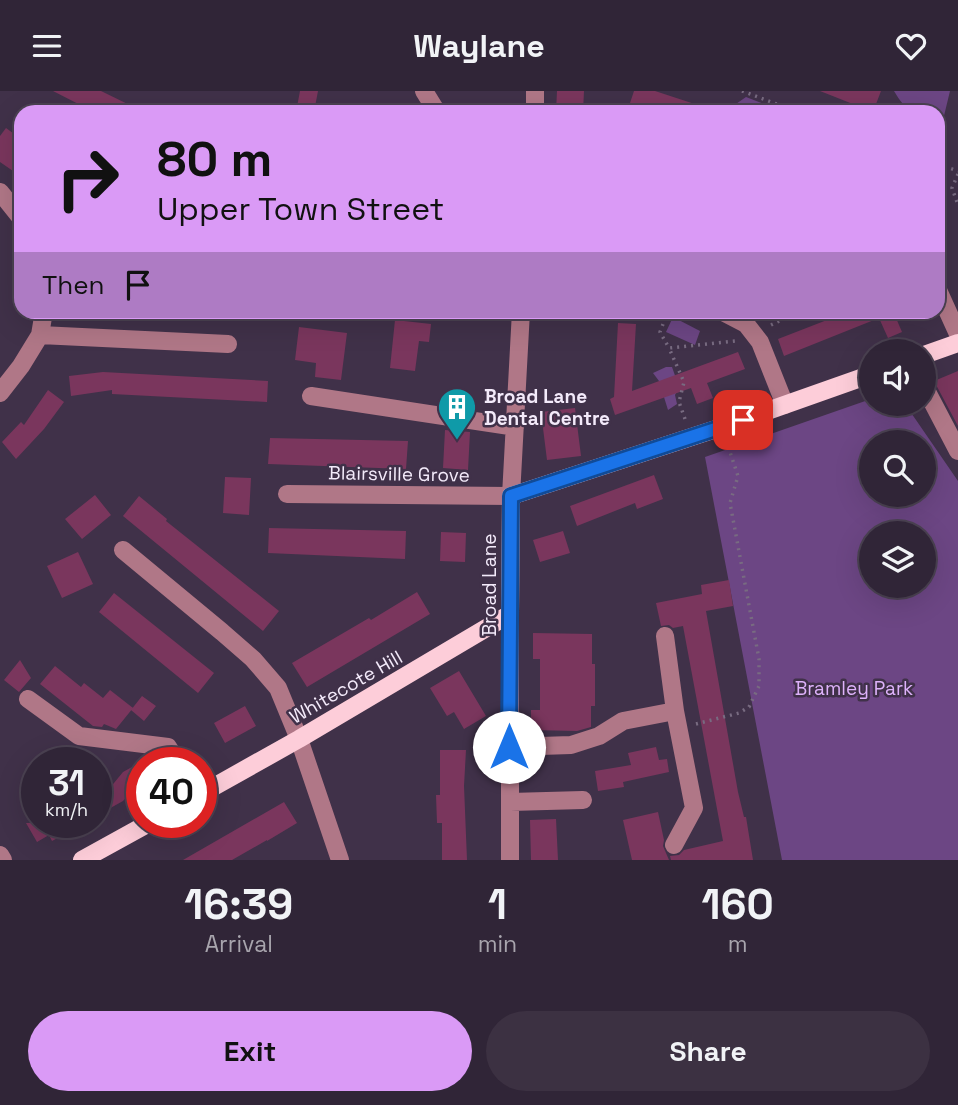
<!DOCTYPE html>
<style>
:root{--surface:#302537;--page:#3c3142;--text:#f1f3f6;--muted:#a8a5ad;--line:#4b4252;--accent:#da9af6}
body{margin:0;font-family:"Space Grotesk",sans-serif;background:var(--page);color:var(--text);height:100vh;display:flex;flex-direction:column;font-size:26px;white-space:nowrap}
*{box-sizing:border-box;margin:0}
p{font-size:23px;color:var(--muted)}
.icon{flex:none;width:38px;height:38px;fill:none;stroke:currentColor;stroke-width:2;stroke-linecap:round;stroke-linejoin:round}
.map{position:relative;height:769px;overflow:hidden}
.details{display:flex;flex-direction:column;background:var(--surface);flex:1}
.details>*{flex:none}
.banner{position:absolute;left:14px;top:14px;width:931px;height:214px;border-radius:21px;box-shadow:0 7px 28px #0002,0 0 0 2px var(--line);background:#da9af6;color:#111;overflow:hidden}
.fabs{position:absolute;left:859px;top:248px;display:grid;gap:14px}
.fabs a{display:grid;place-items:center;width:77px;height:77px;border-radius:50%;background:var(--surface);box-shadow:0 7px 28px #0002,0 0 0 2px var(--line);font-size:35px}
.speed{position:absolute;left:21px;top:656px;display:flex;gap:14px;font-size:35px;font-weight:700;text-align:center}
.speed>*{display:grid;place-content:center;width:91px;height:91px;border-radius:50%;background:var(--surface);box-shadow:0 7px 28px #0002,0 0 0 2px var(--line);line-height:1}
.speed small{font-size:18px;font-weight:400}
.speed .limit{border:10px solid #d22;background:#fff;color:#111}
.pin{position:absolute;display:grid;place-items:center;width:60px;height:60px;color:#fff;margin:-30px;border-radius:14px;box-shadow:0 4px 10px #0006}
.me{position:absolute;width:77px;margin:-38px;rotate:0deg;stroke-linejoin:round;filter:drop-shadow(0 0 5px #0008)}
.turn{display:flex;align-items:center;gap:24px;height:147px;padding:0 28px;font-size:32px}
.turn .icon{width:91px;height:91px;stroke-width:2.5}
.turn b{display:block;font-size:49px;line-height:60px}
.then{display:flex;align-items:center;height:66px;padding:0 28px;background:#0003;gap:14px;font-size:26px}
.eta{display:flex;justify-content:space-evenly;align-items:center;height:119px;text-align:center}
.eta b{font-size:42px;font-weight:700;line-height:49px}
.button{display:flex;gap:14px;margin-top:auto;padding:14px 28px}
.button a{flex:1;height:80px;border-radius:42px;background:var(--accent);color:#111;font-size:28px;font-weight:700;line-height:80px;text-align:center}
.button a+a{background:var(--page);color:var(--text)}
header{display:flex;justify-content:space-between;align-items:center;height:91px;padding:0 28px;background:var(--surface);font-size:32px;font-weight:700}
.map>svg:first-child{display:block}
.green{fill:#6c4684;fill-rule:evenodd}
.building{fill:#7a365d}
.lines{fill:none;stroke-linecap:round;stroke-linejoin:round}
.path{stroke:#786b81;stroke-width:3.5;stroke-dasharray:2 5;stroke-linecap:butt}
.minor{stroke:#b07787;stroke-width:18}
.major{stroke:#fdcdd9;stroke-width:18}
.route-casing{stroke:#114b97;stroke-width:18}
.route{stroke:#1a73e8;stroke-width:12}
.labels{text-anchor:middle;dominant-baseline:central;stroke-width:5;stroke-linejoin:round;paint-order:stroke}
.poi-label{font-size:19px;font-weight:bold;fill:#f3eafa;stroke:#403149;text-anchor:start}
.street-label{font-size:19px;fill:#f3eafa;stroke:#403149}
.park-label{font-size:19px;fill:#deb2fb;stroke:#403149}
</style>
<header><svg class="icon" aria-label="menu" viewBox="0 0 24 24"><path d="M4 6h16M4 12h16M4 18h16"/></svg>Waylane<svg class="icon" aria-label="heart" viewBox="0 0 24 24"><path d="M12 20l-8-8c-3-5 5-10 8-4 3-6 11-1 8 4z"/></svg></header>
<div class="map">
<svg width="958" height="769" viewBox="0 0 958 769">
<rect width="100%" height="100%" fill="#403149"/>
<path class="green" d="M894 0H950L943 29 938 28V21C912 21 907 22 894 0Z
M746 6 785 21H730L733 15Z
M673 226 700 240 695 254 666 241Z
M666 276H672L679 296 675 304 677 313 668 319 659 290 653 282Z
M871 308 872 313H905L958 390V769H782L705 366ZM872 352H924V404H872ZM872 443H924V495H872Z"/>
<path class="building" d="M53 0H101L144 21H94Z
M300 0H318L314 21H296Z
M557 0H584L583 21H556Z
M634 0H655L710 18 709 21H627Z
M820 0H881L873 21Z
M6 37 21 48V70L13 80 0 71V45Z
M823 220H893L902 241 888 247 879 227 784 265 778 248 827 229Z
M395 229 431 233 429 251 419 250 415 280 390 277Z
M618 232 636 233 632 300 738 261 745 278 707 292 713 307 697 313 691 297 615 324 610 308 614 306Z
M299 236 347 242 341 289 315 286 316 272 295 269Z
M958 280V335L934 290Z
M103 281 268 290 267 311 112 303V299L71 305 69 285Z
M48 299 64 311 44 338 16 368 2 351 21 331 24 334Z
M575 317 581 365 547 369 541 321Z
M445 339 470 341 468 379 443 377Z
M270 347 408 350 406 378 268 373Z
M654 384 663 408 637 418 635 412 577 435 570 415Z
M225 386 251 387 249 424 223 422Z
M95 404 111 424 82 448 65 428Z
M139 405 167 428 166 430 279 520 263 540 123 425Z
M269 437 406 440 405 468 268 462Z
M563 440 570 462 540 471 533 449Z
M441 441 466 442 465 471 440 470Z
M78 461 93 493 62 507 47 475Z
M729 489 733 515 706 520 738 701 744 726H746L753 769H671L670 765 679 764 684 759 723 750 683 535 673 537 669 534 661 535 656 512 702 503 701 494Z
M417 501 430 523 307 596 292 572 369 527 371 529Z
M114 502 214 582 198 602 99 521Z
M533 542 592 543V573H595V615H591V636L577 640 531 639V619H540V568H533Z
M20 569 31 587 19 601 4 589Z
M55 575 81 596 84 592 103 607 110 599 133 617 116 638 104 633 102 636 93 635 40 593Z
M459 580 486 625 464 638 454 621 447 625 430 597Z
M142 605 156 615 144 630 131 619Z
M245 615 256 635 225 652 214 632Z
M656 656 659 669 667 668 669 681 623 691 624 696 598 700 595 680 631 674 628 662Z
M440 659H466L464 695 467 769H442V732H437L436 704H440Z
M132 676 142 687 123 710 96 725V714L123 681Z
M284 711 297 732 267 750V749L232 769H183Z
M658 721 664 749 663 755 669 769H632L623 729Z
M556 728 558 769H531L530 729Z
M26 732H86L52 750 49 744 37 751Z"/>
<g class="lines">
<path class="path" d="M742 0 798 21
M938 73 958 80
M958 83 952 97 958 114
M668 220 660 241 669 257
M771 234 800 220
M685 328 679 311 684 291 669 257 735 250
M696 633 739 622 749 616 759 595V568L730 412 738 385 727 352"/>
<path class="minor" d="M424 0 437 21
M535 21V0
M0 101 21 127
M938 199 958 243
M721 220 746 233 760 251 785 314
M40 244 228 253
M924 295 958 360
M0 302 21 275 40 244 44 220
M311 305 515 336
M287 403 511 405 521 220
M123 459 222 541 253 568 278 597 299 648 340 769
M665 545 675 620
M28 608 79 645 168 656 178 672
M509 656 571 654 599 645 623 630 675 620 694 717 674 754
M510 711 583 709
M0 764 3 769
M510 769V523"/>
<path class="major" d="M924 264 958 252
M201 703 299 648 510 523 511 405 722 336 872 283
M82 769 149 732"/>
</g>
<g class="lines">
<g class="route-casing">
<path id="route" d="M509 656 511 405 743 329"/>
</g>
<use href="#route" class="route"/>
</g>
<defs>
<g id="building-pin" transform="scale(2.0125)"><path d="M0 17L-7.5 6A9.5 9.5 0 1 1 7.5 6Z" fill="#0f9aa8" stroke="#403149"/><path d="M-4-6H4V6H1V3H-1V6H-4ZM-2.5-4.3h1.7v1.8h-1.7ZM.8-4.3h1.7v1.8H.8ZM-2.5-1h1.7V.8h-1.7ZM.8-1h1.7V.8H.8Z" fill="#fff"/></g>
</defs>
<g fill-rule="evenodd">
<use href="#building-pin" x="457" y="316"/>
</g>
<g class="labels">
<g class="poi-label">
<text x="484" y="305">Broad Lane<tspan x="484" dy="22">Dental Centre</tspan></text>
</g>
<g class="street-label">
<text transform="translate(399 383) rotate(1)">Blairsville Grove</text>
<text transform="translate(489 494) rotate(-90)">Broad Lane</text>
<text transform="translate(346 596) rotate(-30)">Whitecote Hill</text>
</g>
<g class="park-label">
<text x="854" y="597">Bramley Park</text>
</g>
</g>
</svg>
<div class="fabs">
<a><svg class="icon" aria-label="sound" viewBox="0 0 24 24"><path d="M4 9h4l5-4v14l-5-4H4zM17 9q2 3 0 6"/></svg></a>
<a><svg class="icon" aria-label="search" viewBox="0 0 24 24"><circle cx="10" cy="10" r="6"/><path d="M15 15l6 6"/></svg></a>
<a><svg class="icon" aria-label="layers" viewBox="0 0 24 24"><path d="M12 4l9 5-9 5-9-5zM3 14l9 5 9-5"/></svg></a>
</div>
<div class="speed"><div>31<small>km/h</small></div><div class="limit">40</div></div>
<div class="pin" style="left:743px;top:329px;background:#d93025"><svg class="icon" aria-label="arrive" viewBox="0 0 24 24"><path d="M6 21V4h12l-3 4 3 4H6"/></svg></div>
<svg class="me" style="left:509px;top:656px" viewBox="-20 -20 40 40"><circle r="19" fill="#fff"/><path d="M0-13L10 11 0 6-10 11z" fill="#1a73e8"/></svg>
<div class="banner">
<div class="turn"><svg class="icon" aria-label="right" viewBox="0 0 24 24"><path d="M7 20v-9h11M14 6l5 5-5 5"/></svg><div><b>80 m</b>Upper Town Street</div></div>
<div class="then">Then<svg class="icon" aria-label="arrive" viewBox="0 0 24 24"><path d="M6 21V4h12l-3 4 3 4H6"/></svg></div>
</div>
</div>
<section class="details">
<div class="eta">
<div><b>16:39</b><p>Arrival</p></div>
<div><b>1</b><p>min</p></div>
<div><b>160</b><p>m</p></div>
</div>
<div class="button"><a>Exit</a><a>Share</a></div>
</section>
